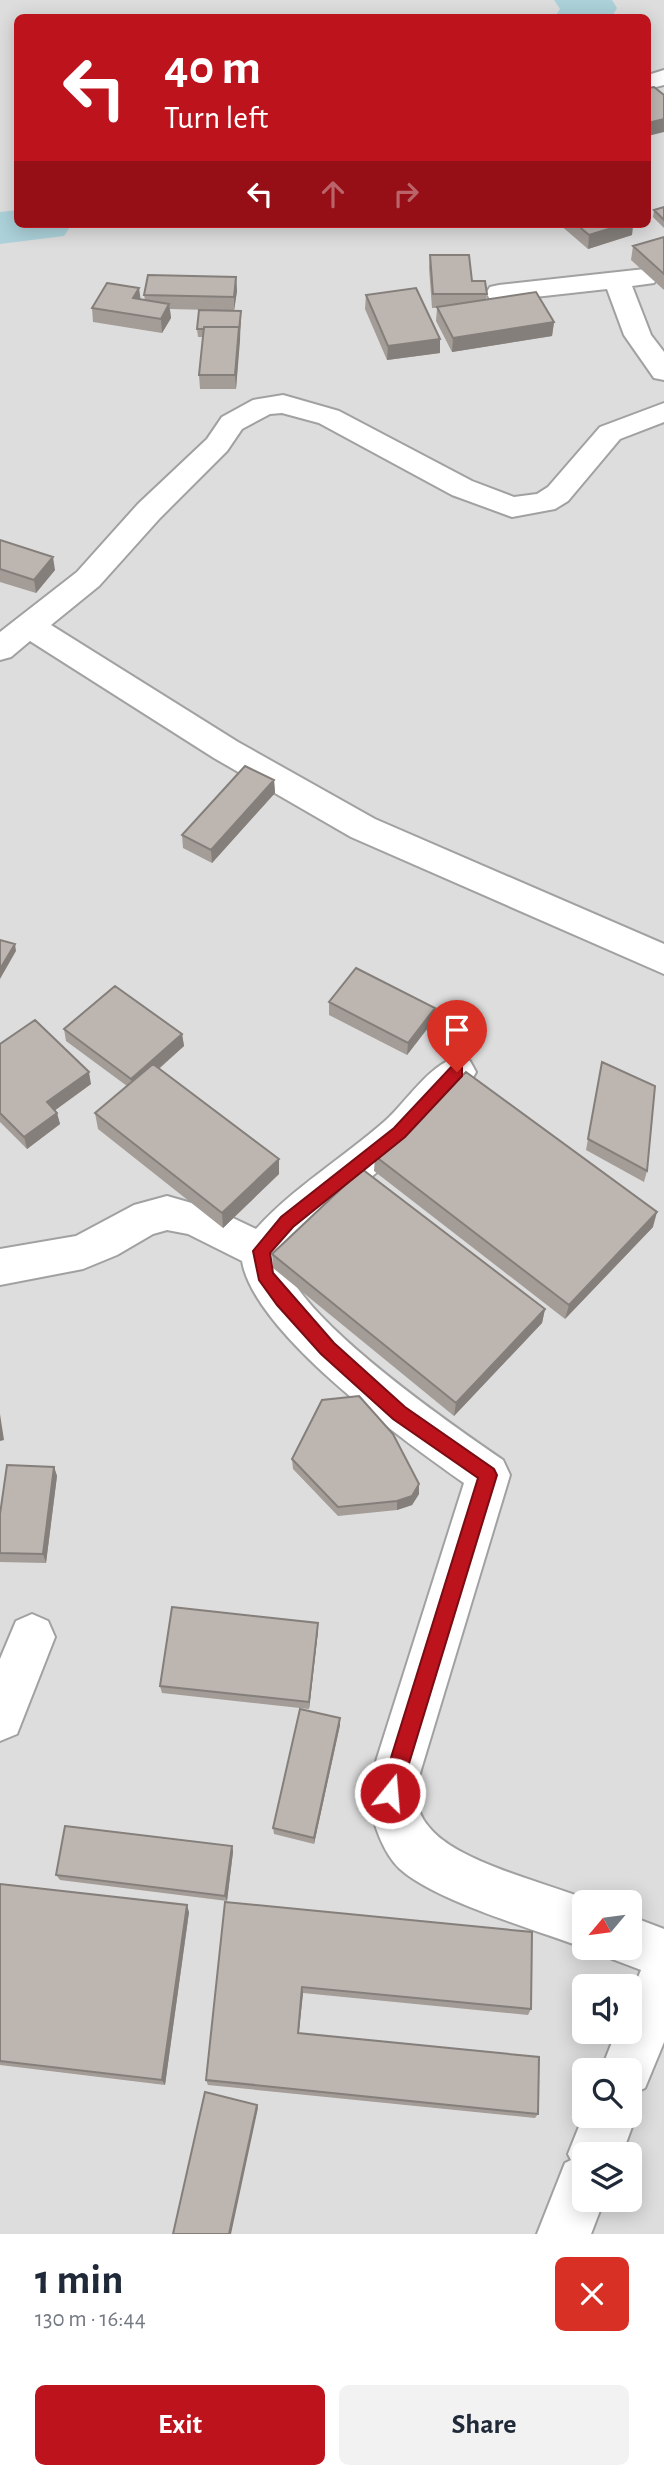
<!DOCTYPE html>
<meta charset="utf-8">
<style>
:root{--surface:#fff;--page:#f2f2f3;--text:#1f2937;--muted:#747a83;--accent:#bc131d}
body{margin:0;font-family:"Alegreya Sans",sans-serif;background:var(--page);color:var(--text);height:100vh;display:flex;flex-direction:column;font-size:26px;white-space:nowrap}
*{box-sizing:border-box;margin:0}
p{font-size:23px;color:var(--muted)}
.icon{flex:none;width:38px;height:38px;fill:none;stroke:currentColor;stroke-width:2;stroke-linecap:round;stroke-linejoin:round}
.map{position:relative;height:2234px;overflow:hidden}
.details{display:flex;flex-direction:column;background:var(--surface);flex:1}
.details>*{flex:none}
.banner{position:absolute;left:14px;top:14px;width:637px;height:214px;border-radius:10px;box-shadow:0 4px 18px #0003;background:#bc131d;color:#fff;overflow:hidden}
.needle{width:46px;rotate:241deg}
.controls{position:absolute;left:572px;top:1890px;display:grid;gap:14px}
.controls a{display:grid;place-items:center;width:70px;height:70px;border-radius:10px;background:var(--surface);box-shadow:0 4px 18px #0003;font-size:35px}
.pin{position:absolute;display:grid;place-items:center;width:60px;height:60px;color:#fff;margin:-72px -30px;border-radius:50% 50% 50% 0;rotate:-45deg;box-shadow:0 0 7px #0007}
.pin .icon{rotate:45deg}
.me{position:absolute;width:77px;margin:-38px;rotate:17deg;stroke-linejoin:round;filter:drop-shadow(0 0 5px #0008)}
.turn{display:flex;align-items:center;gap:24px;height:147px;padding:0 35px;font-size:32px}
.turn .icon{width:91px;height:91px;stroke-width:2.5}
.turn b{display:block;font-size:49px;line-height:60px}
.lanes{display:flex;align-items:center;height:66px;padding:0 35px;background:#0003;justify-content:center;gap:35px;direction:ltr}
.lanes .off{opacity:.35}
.round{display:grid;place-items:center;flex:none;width:74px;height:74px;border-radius:10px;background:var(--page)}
.overview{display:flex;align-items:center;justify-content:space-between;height:119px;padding:0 35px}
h1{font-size:42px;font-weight:700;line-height:52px}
.button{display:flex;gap:14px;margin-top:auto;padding:14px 35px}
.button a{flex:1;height:80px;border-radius:10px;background:var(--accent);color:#fff;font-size:28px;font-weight:700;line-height:80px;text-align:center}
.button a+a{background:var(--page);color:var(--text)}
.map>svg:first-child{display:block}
.residential{fill:#dedddd;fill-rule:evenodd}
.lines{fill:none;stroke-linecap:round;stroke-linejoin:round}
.river{fill:#acd1d9;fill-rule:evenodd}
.street-casing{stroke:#a1a1a1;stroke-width:4}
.street{fill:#fff;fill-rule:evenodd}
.wall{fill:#a39c97}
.shaded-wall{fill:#847f7b}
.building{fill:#bdb5b0;stroke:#847f7b;stroke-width:2}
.route{fill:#bc131d;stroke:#7a0c13;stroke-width:2}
</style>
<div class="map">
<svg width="664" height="2234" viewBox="0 0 664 2234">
<rect width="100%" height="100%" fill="#efece7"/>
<path class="residential" d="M0 0H664V2234H0ZM18 18H648V224H18ZM584 1902H630V1948H584ZM584 1986H630V2032H584ZM584 2070H630V2116H584ZM584 2154H630V2200H584Z"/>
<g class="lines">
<path class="river" d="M554 0H612L617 8 611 18H554L560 9Z
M18 210V224H72L64 236 0 244V212Z"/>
<g class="street-casing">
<path id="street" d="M664 70V85L648 89V75Z
M645 269 654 271 658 277 654 283 632 286 651 335 664 352V380L654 378 624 335 607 289 499 301 490 299 486 293 490 287 499 285Z
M283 395 339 411 472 481 514 497 537 494 548 487 600 427 664 403V422L620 439 568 501 555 509 512 517 452 495 319 423 282 413 270 414 242 429 227 451 160 518 99 586 51 625 238 742 375 819 664 944V974L351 837 214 758 30 641 11 657 0 660V632L77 572 138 504 207 439 222 417 253 400Z
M457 1057 470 1061 476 1072 470 1083 413 1143 301 1234 282 1256C292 1315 452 1425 503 1460L510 1475 414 1793C417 1806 420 1817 429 1827 457 1863 551 1884 594 1902H584V1948C535 1929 437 1902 400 1869 382 1852 374 1823 368 1801L366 1793 464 1483C405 1442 254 1333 242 1261L188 1234 167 1230 153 1234 117 1255 83 1269 0 1285V1249L76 1236 134 1205 167 1196 216 1210 256 1229C294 1187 343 1158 385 1121 408 1100 427 1067 457 1057Z
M32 1614 48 1621 55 1637 17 1734 0 1741V1659L16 1621Z
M630 1916 664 1929V2042L645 2088 630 2095V2070H601L616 2032H630V1997L641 1970 612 1959 608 1948H630Z
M630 2100 636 2116 622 2154H584V2200H604L591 2234H537L565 2163 571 2160 568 2154 584 2114 630 2116Z"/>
</g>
<use href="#street" class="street"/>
</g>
<path class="wall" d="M664 207V228L653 217 654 210Z
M559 224H633L632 235 588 249Z
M664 237V290L631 260 633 246Z
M430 255 472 281 487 294 486 300 554 322 552 336 452 352 436 321 437 308H432L429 268Z
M236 277 237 291 234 310 241 311V318L236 389H200L199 375 203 337H198L197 329 210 310 170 309 171 318 162 333 93 322 92 308 140 299 145 300 144 295Z
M366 295 440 353 387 360 365 309Z
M0 540 55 570 36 593 0 582Z
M274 780 275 793 212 863 183 848 182 835Z
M329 1002 434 1020 407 1055 329 1015Z
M64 1029 182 1034 184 1046 159 1069 279 1159V1174L223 1228 98 1129 95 1113 127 1086 66 1041Z
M0 1044 91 1084 55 1110 57 1113 60 1124 27 1149 0 1122Z
M602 1062 647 1171 644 1182 586 1150Z
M375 1156 653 1227 565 1319 374 1171Z
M272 1254 545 1309 542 1323 454 1416 273 1268Z
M292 1459 419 1494 412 1505 397 1510 338 1516 293 1469Z
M54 1467 57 1476 46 1563 0 1562V1514Z
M318 1623V1631L309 1709 162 1693 160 1686Z
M340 1718V1725L314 1844 274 1834 273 1828Z
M232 1846 233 1852 227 1901 60 1880 56 1875Z
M0 1884 189 1912 165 2085 0 2065Z
M225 1902 531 2009 528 2015 303 1993 299 2033 538 2114 535 2118 208 2085 206 2080Z"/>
<path class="shaded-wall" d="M664 119V132L648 136V123Z
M625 224H633L632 235 588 249 589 235Z
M236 277 237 291 234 311V297Z
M139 288 141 302 133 298Z
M169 304 171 318 162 333 161 319Z
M241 311 240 341 236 389 235 375Z
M554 322 552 336 452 352 453 338Z
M440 339V353L387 360 388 346Z
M53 557 55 570 36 593 34 580Z
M274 780 275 793 212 863 211 850Z
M15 944 16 951 0 979V969Z
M435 1008 434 1020 407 1055 408 1043Z
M182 1034 184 1046 133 1091 131 1079Z
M89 1072 91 1084 50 1114 47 1102Z
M57 1113 60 1124 27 1149 24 1137Z
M279 1159V1174L223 1228 222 1213Z
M657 1212 653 1227 565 1319 569 1305Z
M545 1309 542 1323 454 1416 456 1403Z
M0 1414 4 1440 0 1441Z
M54 1467 57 1476 46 1563 43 1554Z
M419 1484V1494L412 1505 397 1510V1501Z
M318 1623V1631L309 1709V1702Z
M340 1718V1725L314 1844V1838Z
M232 1846 233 1852 227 1901 225 1896Z
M187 1905 189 1912 165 2085 162 2080Z
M302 1987 303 1993 298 2038V2033Z
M257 2105 258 2108 231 2234H229Z"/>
<path class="building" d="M654 87 664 95V119L648 123V88Z
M664 207V220L654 210Z
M576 224H625L589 235Z
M664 237V274L633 246Z
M430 255H469L472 281H485L487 294H433Z
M148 275 236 277 234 297 144 295Z
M107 283 139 288 133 298 169 304 161 319 92 308Z
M416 288 440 339 388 346 366 295Z
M536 292 554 322 453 338 437 307Z
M199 310 241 311 239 330V327H204V329H197Z
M204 327H239L235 375H199Z
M0 540 53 557 34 580 0 569Z
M245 766 274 780 211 850 182 835Z
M0 940 15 944 0 969Z
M356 968 435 1008 408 1043 329 1002Z
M115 986 182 1034 131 1079 64 1029Z
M35 1020 89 1072 47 1102 57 1113 24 1137 0 1113V1044Z
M602 1062 655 1086 647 1171 588 1139Z
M153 1064 279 1159 222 1213 95 1113Z
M466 1072 657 1212 569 1305 375 1156Z
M362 1169 545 1309 456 1403 272 1254Z
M359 1396 393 1434 419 1484 412 1496 397 1501 338 1507 292 1459 322 1400Z
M7 1465 54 1467 43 1554 0 1553V1514Z
M172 1607 318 1623 309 1702 160 1686Z
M300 1709 340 1718 314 1838 273 1828Z
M65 1826 232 1846 225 1896 56 1875Z
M0 1884 187 1905 162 2080 0 2061Z
M225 1902 532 1932 531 2009 302 1987 298 2033 539 2057 538 2114 206 2080Z
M205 2092 257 2105 229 2234H173Z"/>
<path class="route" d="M457 1065 462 1067V1076L405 1137 293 1227 270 1253 273 1273 334 1343 405 1407 494 1469 497 1475 400 1793 397 1800 390 1803 383 1800 380 1793 478 1478 393 1419 321 1354 277 1305 259 1280 253 1251 281 1217 394 1128 451 1067Z"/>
</svg>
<div class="controls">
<a><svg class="needle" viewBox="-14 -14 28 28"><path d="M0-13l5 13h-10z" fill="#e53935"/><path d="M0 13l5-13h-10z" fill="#747a83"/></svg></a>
<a><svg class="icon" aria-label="sound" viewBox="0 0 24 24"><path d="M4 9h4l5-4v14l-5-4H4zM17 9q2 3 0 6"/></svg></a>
<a><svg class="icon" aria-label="search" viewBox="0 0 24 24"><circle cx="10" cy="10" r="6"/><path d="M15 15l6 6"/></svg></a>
<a><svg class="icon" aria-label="layers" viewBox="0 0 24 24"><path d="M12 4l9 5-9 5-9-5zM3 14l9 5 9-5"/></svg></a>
</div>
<div class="pin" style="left:457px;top:1072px;background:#d93025"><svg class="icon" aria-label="arrive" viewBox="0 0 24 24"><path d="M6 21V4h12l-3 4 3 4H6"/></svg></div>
<svg class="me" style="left:390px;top:1793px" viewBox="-20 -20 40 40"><circle r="17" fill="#bc131d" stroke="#fff" stroke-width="3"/><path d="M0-11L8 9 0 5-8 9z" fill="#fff"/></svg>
<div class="banner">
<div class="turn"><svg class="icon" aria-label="left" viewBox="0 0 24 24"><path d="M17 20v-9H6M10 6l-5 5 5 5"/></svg><div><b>40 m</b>Turn left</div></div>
<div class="lanes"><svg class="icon" aria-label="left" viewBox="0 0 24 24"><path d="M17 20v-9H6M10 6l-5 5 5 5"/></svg><svg class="icon off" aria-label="ahead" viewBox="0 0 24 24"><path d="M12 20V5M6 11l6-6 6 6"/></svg><svg class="icon off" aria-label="right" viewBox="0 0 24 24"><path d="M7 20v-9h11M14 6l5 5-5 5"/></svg></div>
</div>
</div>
<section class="details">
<div class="overview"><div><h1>1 min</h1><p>130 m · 16:44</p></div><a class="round" style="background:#d93025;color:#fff"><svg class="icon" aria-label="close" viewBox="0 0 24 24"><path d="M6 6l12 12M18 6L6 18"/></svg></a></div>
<div class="button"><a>Exit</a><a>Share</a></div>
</section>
